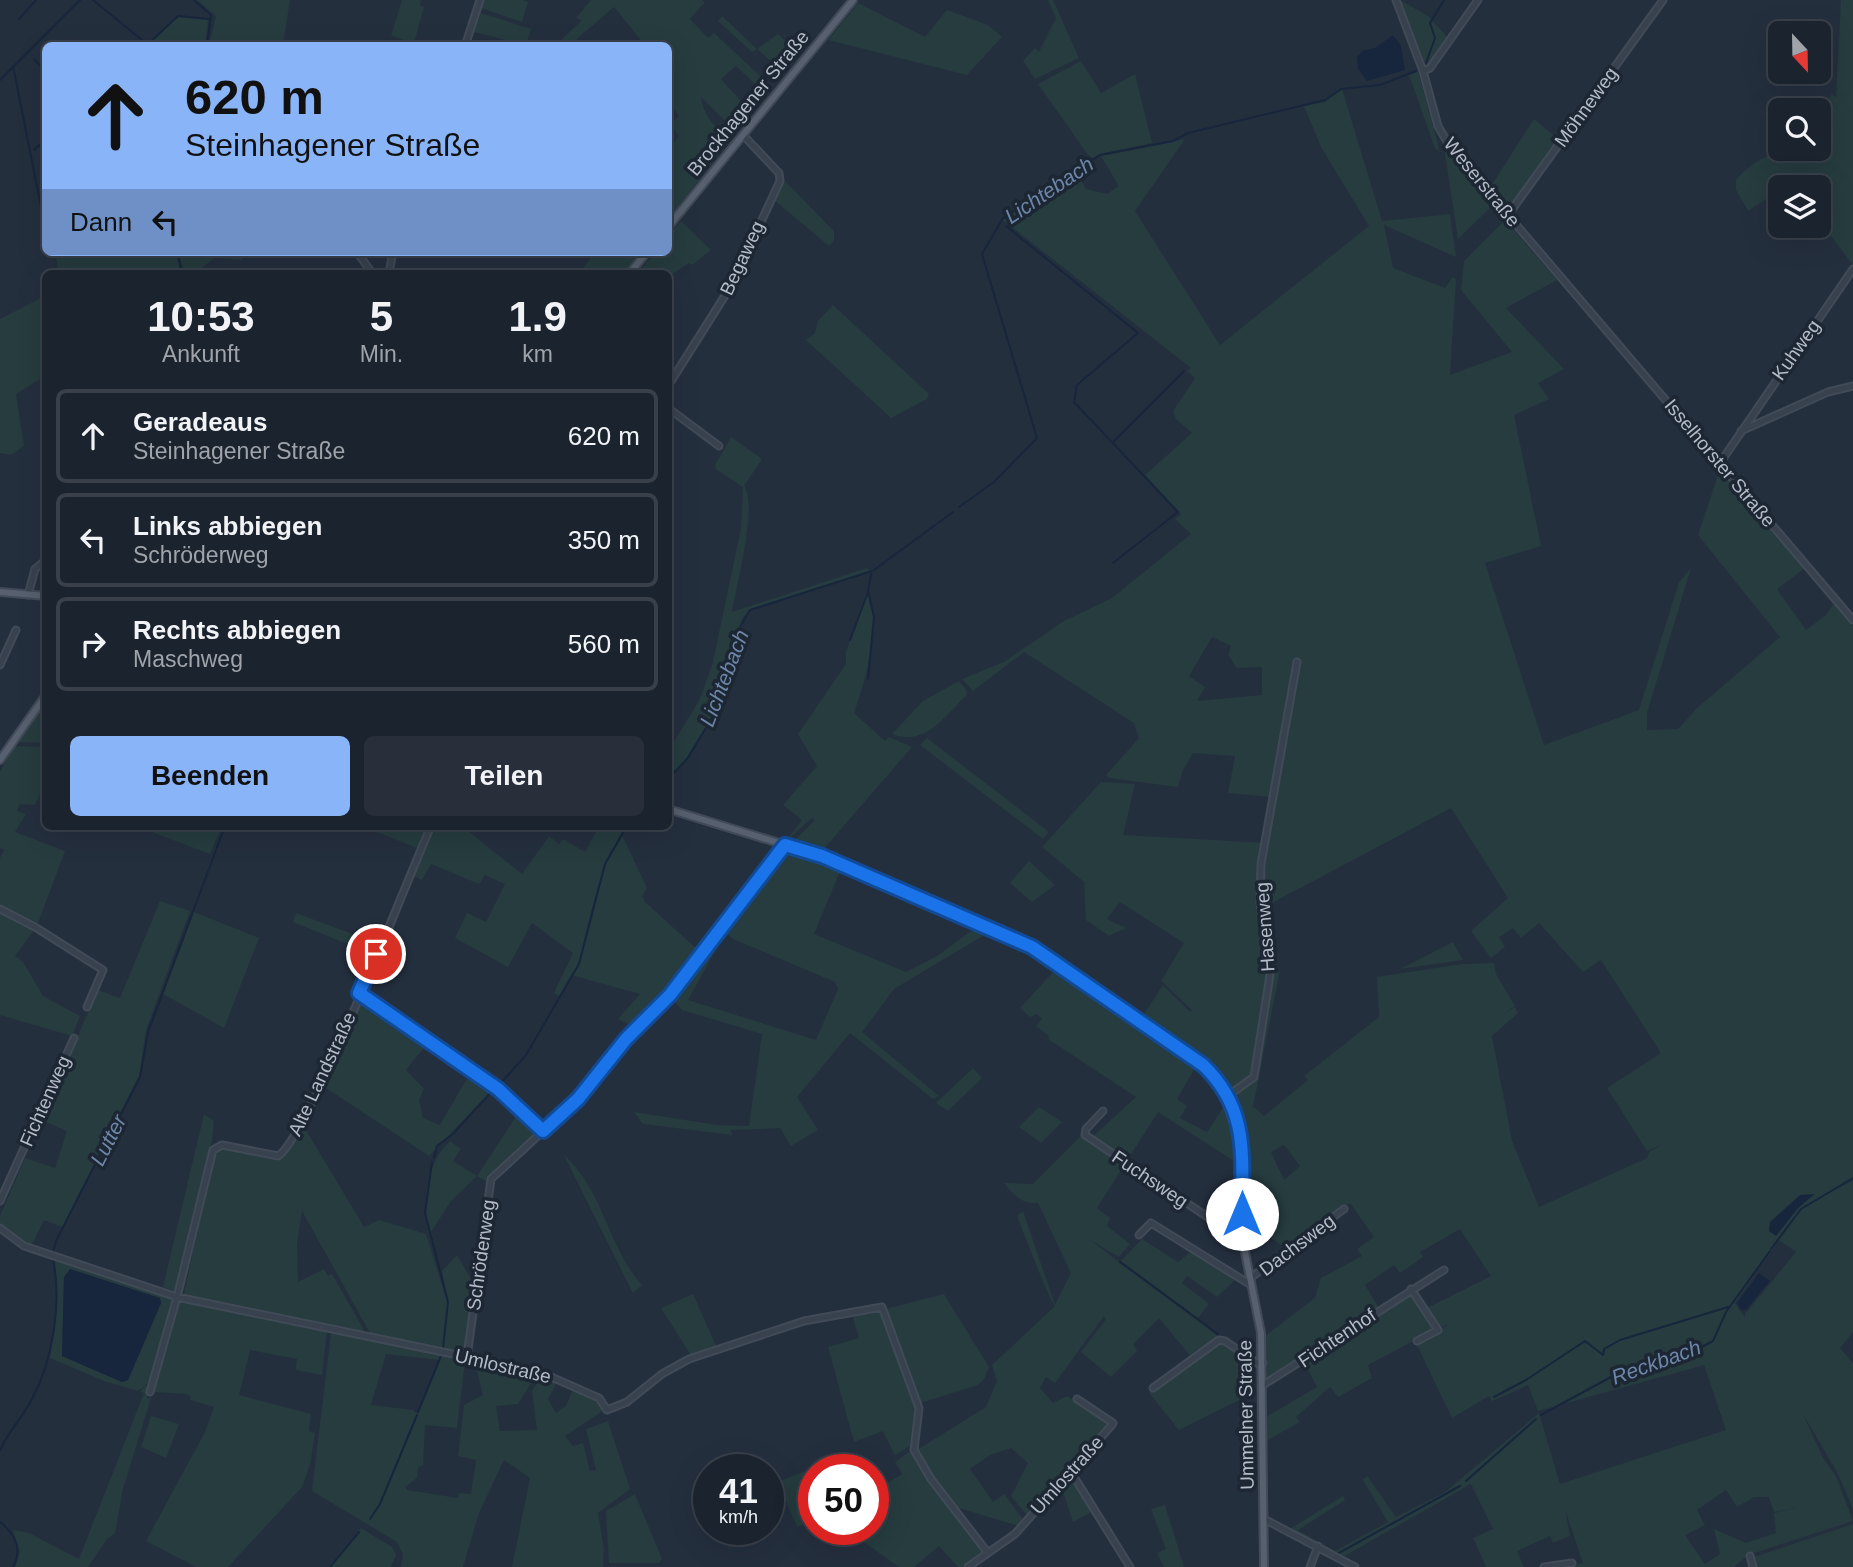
<!DOCTYPE html>
<html lang="de">
<meta charset="utf-8">
<style>
:root{--surface:#1b232e;--page:#282f3a;--text:#f1f3f6;--muted:#a0a4aa;--line:#39404a;--accent:#8ab4f8}
body{margin:0;font-family:Arial,sans-serif;background:var(--page);color:var(--text);height:100vh;display:flex;flex-direction:column;font-size:26px;white-space:nowrap}
*{box-sizing:border-box;margin:0}
p{font-size:23px;color:var(--muted)}
.icon{flex:none;width:38px;height:38px;fill:none;stroke:currentColor;stroke-width:2;stroke-linecap:round;stroke-linejoin:round}
.map{position:relative;flex:1;overflow:hidden}
.sheet{position:absolute;left:42px;top:270px;width:630px;height:560px;display:flex;flex-direction:column;background:var(--surface);border-radius:10px;box-shadow:0 7px 28px #0002,0 0 0 2px var(--line)}
.sheet>*{flex:none}
.banner{position:absolute;left:42px;top:42px;width:630px;height:214px;border-radius:10px;box-shadow:0 7px 28px #0002,0 0 0 2px var(--line);background:#8ab4f8;color:#111;overflow:hidden}
.needle{width:46px;rotate:158deg}
.buttons{position:absolute;left:1768px;top:21px;display:grid;gap:14px}
.buttons a{display:grid;place-items:center;width:63px;height:63px;border-radius:10px;background:var(--surface);box-shadow:0 7px 28px #0002,0 0 0 2px var(--line);font-size:35px}
.speed{position:absolute;left:693px;top:1454px;display:flex;gap:14px;font-size:35px;font-weight:700;text-align:center}
.speed>*{display:grid;place-content:center;width:91px;height:91px;border-radius:50%;background:var(--surface);box-shadow:0 7px 28px #0002,0 0 0 2px var(--line);line-height:1}
.speed small{font-size:18px;font-weight:400}
.speed .limit{border:10px solid #d22;background:#fff;color:#111}
.pin{position:absolute;display:grid;place-items:center;width:60px;height:60px;color:#fff;margin:-30px;border:4px solid #fff;border-radius:50%;box-shadow:0 2px 7px #0007}
.me{position:absolute;width:77px;margin:-38px;rotate:0deg;stroke-linejoin:round;filter:drop-shadow(0 0 5px #0008)}
.turn{display:flex;align-items:center;gap:24px;height:147px;padding:0 28px;font-size:32px}
.turn .icon{width:91px;height:91px;stroke-width:2.5}
.turn b{display:block;font-size:49px;line-height:60px}
.then{display:flex;align-items:center;height:66px;padding:0 28px;background:#0003;gap:14px;font-size:26px}
.eta{display:flex;justify-content:space-evenly;align-items:center;height:119px;text-align:center}
.eta b{font-size:42px;font-weight:600;line-height:49px}
.primary-button{display:flex;gap:14px;margin-top:auto;padding:14px 28px}
.primary-button a{flex:1;height:80px;border-radius:10px;background:var(--accent);color:#111;font-size:28px;font-weight:600;line-height:80px;text-align:center}
.primary-button a+a{background:var(--page);color:var(--text)}
ul{padding:0;list-style:none}
li{display:flex;align-items:center;gap:21px;height:94px;margin:0 14px 10px;padding:0 14px;border:4px solid var(--line);border-radius:10px}
li div{flex:1}
li b{display:block;font-size:26px}
li em{font-style:normal}
.map>svg:first-child{display:block}
.green{fill:#263c3f;fill-rule:evenodd}
.water{fill:#17263c}
.lines{fill:none;stroke-linecap:round;stroke-linejoin:round}
.stream{stroke:#17263c;stroke-width:2}
.minor-casing{stroke:#414a57;stroke-width:9}
.major-casing{stroke:#414a57;stroke-width:10}
.minor{stroke:#38414e;stroke-width:5}
.major{stroke:#56606e;stroke-width:6}
.route-casing{stroke:#114b97;stroke-width:18}
.route{stroke:#1a73e8;stroke-width:12}
.labels{text-anchor:middle;dominant-baseline:central;stroke-width:7;stroke-linejoin:round;paint-order:stroke}
.street-label{font-size:19px;fill:#b4bcc9;stroke:#1d2633}
.water-label{font-size:21px;font-style:italic;fill:#6d86a8;stroke:#1d2633}
</style>
<div class="map">
<svg width="1853" height="1567" viewBox="0 0 1853 1567">
<rect width="100%" height="100%" fill="#242f3e"/>
<path class="green" d="M197 0H290L283 45H209L216 16Z
M402 0H421L420 6 424 7 414 43 391 36Z
M484 0H523L528 2 522 22 481 8Z
M591 0H702L705 2 690 19 708 38 714 33 773 88 767 96 736 66 721 79 741 101 726 121 736 133 733 137 723 125 725 121 701 97C703 116 717 128 729 142L669 218V149L679 136 670 124 679 116 669 102 668 46 645 45 614 7 570 45H556L582 20 576 18Z
M1048 0H1053L1079 58 1035 79 1023 61 1035 48 1039 52 1056 18Z
M1400 0 1428 16 1448 38 1427 68Z
M1841 0H1853V265L1818 219V187H1795L1791 183 1748 211 1736 190V180C1761 151 1782 151 1817 151L1831 94 1836 97Z
M858 3 925 37 947 10 988 25 1002 37 967 75 828 40Z
M481 13 531 29 526 45 474 32Z
M722 16 757 49 778 34 800 55 785 73 757 49 752 52 718 21Z
M178 17 208 20 205 45H147Z
M1081 61 1101 93 1135 74 1152 143 1100 154 1091 159 1038 84Z
M1418 71 1440 152 1435 148 1409 75Z
M1342 89 1382 221 1450 214 1456 257 1384 225 1393 268 1445 288 1453 277 1456 279 1450 375 1512 352 1461 290 1464 261 1505 220 1557 280 1506 308 1564 369 1538 383 1549 399 1514 415 1541 546 1485 563 1544 745 1639 710 1679 582 1691 568 1647 713V730L1678 729 1697 708 1780 637 1698 535 1720 469 1805 568 1777 589 1806 630 1826 615 1834 603 1853 626V1180L1842 1186 1853 1181V1332L1840 1348 1853 1363V1509L1838 1474 1803 1414 1823 1458 1836 1476 1853 1521 1748 1555 1734 1567H1561L1583 1563 1565 1509 1570 1536 1553 1543 1550 1536 1517 1551 1524 1567H1486L1473 1538 1493 1529 1471 1484 1341 1558 1290 1529 1343 1496 1345 1500 1298 1530 1335 1551 1388 1522 1363 1480 1367 1476 1396 1517 1444 1493 1539 1413 1560 1484 1726 1430 1704 1365 1538 1411 1528 1385 1492 1401 1489 1396 1452 1418 1416 1343 1450 1324 1438 1328 1425 1309 1491 1276 1460 1229 1420 1252 1423 1257 1400 1273 1394 1265 1365 1285 1379 1308 1267 1381 1265 1336 1315 1298 1321 1278 1362 1256 1357 1249 1374 1237 1350 1203 1288 1250 1246 1220 1244 1126 1233 1096 1259 1078 1253 1106 1264 1116 1308 1080 1304 1076 1379 1017 1377 977 1462 964 1494 963 1496 974 1470 986 1496 974 1515 1006 1503 1014 1515 1007 1518 1013 1492 1036 1512 1141 1539 1207 1647 1158 1649 1152 1663 1144 1647 1151 1607 1088 1661 1053 1601 960 1583 972 1539 923 1521 938 1513 928 1499 937 1505 947 1491 958 1471 931 1508 898 1451 808 1268 905 1279 976 1260 1070 1231 1092 1200 1058 1142 1017 1163 985 1190 1012 1192 1010 1161 981 1184 943 1120 902 1107 919 1126 928 1109 936 1086 920 1084 882 1042 847 1101 782 1135 784 1123 835 1267 843 1290 726 1285 725 1271 797 1228 793 1235 756 1193 753 1183 770 1178 787 1109 778 1106 775 1139 738 1134 723 1024 652 973 691 962 679 1004 662 1064 621 1112 598 1191 534 1175 519 1181 514 1145 475 1192 433 1176 419 1173 411 1195 378 1187 371 1191 368 1003 220 1076 171 1086 189 1107 194 1119 186 1101 156 1185 139 1135 211 1220 345 1369 226 1321 147 1304 106 1325 102ZM1212 637 1231 646 1228 655 1237 668 1262 667V695L1197 701 1205 687 1189 676ZM1284 1145 1300 1166 1284 1180 1271 1152ZM1779 1240 1796 1252 1745 1314V1318L1735 1303ZM1726 1490 1737 1507 1754 1497H1769L1774 1512 1796 1508 1774 1513 1776 1533 1746 1543 1714 1529 1720 1554 1705 1564 1685 1535 1705 1525 1697 1510Z
M1534 119 1559 140 1510 208 1491 186Z
M1444 147 1493 205 1458 239Z
M785 181 834 231V240L829 246 773 199Z
M681 221 711 250 692 265 689 263 669 276 668 273H638L655 252H668L669 235Z
M55 252H176L181 273H59Z
M179 252H250L241 260 214 258 203 267 205 273H184Z
M595 252H641L624 273H582L581 271Z
M45 296V376L16 394 24 446 11 455 0 453V319Z
M833 305 929 394 927 399 891 418 806 340 815 333 818 321Z
M731 437 762 459 744 486C758 505 736 587 732 612L867 568 870 572 750 609 742 619 710 721 686 759 669 778V750L700 699 713 662 741 528 743 487 716 469 715 465Z
M866 593C886 614 863 688 854 713L885 741 889 737 912 747 822 851 792 843 815 820 812 818 786 841 802 820 783 805 817 766 798 734 846 664V652Z
M959 681 967 691 966 696C943 717 926 747 892 734L923 701Z
M45 703V743L18 742Z
M927 738 1049 832 1043 839 920 745Z
M14 746 46 747 45 783 35 805 20 804 17 811 26 814 15 832 65 851 38 923 0 905V858L4 850 0 848V772Z
M136 826H222L210 854Z
M362 826H426L417 848Z
M434 826H470L468 831 522 874 549 836 559 844 563 839 585 852 599 826H626C601 862 594 903 583 944L610 852 622 835 647 888 642 896 645 902 699 951 669 992 634 1027 618 1019 640 994 571 975 559 996 554 993 573 953 532 923 508 967 455 938 467 913 486 922 505 884 485 875 479 884 431 864 422 880 413 876Z
M783 852 841 869 814 934 906 972 937 956 975 928 986 934 894 989 862 1032 939 1096 933 1099 850 1033 797 1097 818 1130 791 1146 780 1128 730 1130 733 1135 643 1124 634 1112 717 1125 749 1126 762 1034 682 1010 671 998 720 933 724 935 688 1000 816 1040 838 989 835 982 733 939 723 929Z
M1029 861 1055 885 1032 902 1010 883Z
M160 901 190 911 146 1030 139 1076 62 1227 44 1220 31 1246 0 1225V1216L25 1158 55 1168 67 1131 41 1120 98 990 120 998Z
M194 912 259 938 224 1028 163 994Z
M296 913 377 943 372 954 293 922Z
M0 914 34 930 15 956 23 962 43 996 80 1016 72 1036 0 1015Z
M1453 942 1463 960 1400 969Z
M1055 970 1195 1068 1177 1099 1187 1106 1180 1118 1207 1132 1225 1105 1233 1128 1237 1163 1158 1112 1097 1208 1110 1218 1107 1226 1130 1244 1119 1257 1090 1240 1219 1337 1192 1358 1159 1318 1133 1344 1137 1351 1111 1377 1081 1352 1106 1319 1104 1316 1055 1383 1046 1377 1040 1388 1053 1403 1067 1396 1110 1424 1028 1517 1011 1496 1028 1463 1011 1448 990 1455 970 1469 993 1502 1004 1494 1023 1519 1019 1526 959 1508 957 1511 931 1476 917 1450 986 1407 997 1381 992 1365 1055 1306C1050 1302 1022 1229 1017 1216L1023 1211 1055 1305 1071 1273 1038 1203C1021 1204 1014 1195 1004 1183L1033 1184 1082 1135 1089 1140 1136 1097 1048 1039 1049 1036 1036 1026 1042 1019 1037 1014 1030 1017 1020 1008Z
M360 996 427 1044 406 1070 424 1089 419 1100 423 1118 440 1125 470 1073 494 1088 429 1156 323 1086Z
M973 1068 982 1078 948 1111 936 1103Z
M1039 1107 1062 1122 1041 1143 1019 1127Z
M519 1112 538 1133 485 1181 477 1176 451 1201 429 1235C423 1203 425 1164 450 1141L461 1149 453 1161 477 1176Z
M204 1114 214 1121 212 1140 177 1292 163 1287Z
M304 1127 364 1227 379 1220 426 1234 448 1304 442 1271 457 1255 475 1286 467 1353 370 1333 302 1211 297 1244 298 1282 324 1269 328 1276 332 1274 365 1332 184 1294 214 1152 222 1148 279 1161Z
M564 1155C604 1191 607 1246 642 1285L633 1293Z
M1142 1239 1178 1262 1192 1251 1235 1280 1217 1297 1187 1276 1182 1283 1209 1304 1198 1318 1121 1261Z
M55 1258 175 1298 150 1382 138 1391 104 1381 50 1358 56 1315ZM64 1277 161 1303 128 1380 122 1382 62 1356Z
M1412 1293 1436 1329 1368 1365 1372 1378 1338 1397 1330 1387 1296 1417 1300 1422 1266 1441V1417L1317 1387 1304 1362Z
M693 1294 717 1348 692 1357 661 1308Z
M944 1294 989 1367 984 1379 978 1385 920 1403 886 1309Z
M179 1301 327 1332 322 1375 296 1370 297 1359 250 1350 239 1395 311 1414 309 1431 315 1433 310 1465 302 1487 228 1567H196L146 1541 205 1432 214 1407 190 1400 191 1396 186 1394 154 1392Z
M880 1310 915 1405 910 1446 895 1455 883 1431 854 1442 828 1347 859 1338 852 1315Z
M331 1332 465 1361 457 1428 425 1425 423 1465 418 1467 417 1478 405 1487 407 1490 458 1498 459 1493 471 1494 476 1460 458 1456 464 1405 483 1395 475 1363 536 1375 518 1404 496 1406 500 1431 537 1430 532 1391 542 1375 558 1381 548 1399 556 1413 566 1406 573 1389 595 1398 604 1410 565 1436 573 1446 583 1443 590 1471 596 1470 586 1429 608 1421 630 1489 598 1513 604 1549 603 1567H512L530 1478 504 1460 479 1513 463 1567H401L403 1554 397 1542 312 1491ZM386 1354 439 1360 417 1414 413 1410 371 1405Z
M1220 1343 1254 1365 1255 1392 1179 1430 1149 1393Z
M145 1386H149L147 1398H151L123 1489 115 1533 107 1539 88 1567H15L20 1551 13 1530 29 1533 79 1559 144 1393 140 1392Z
M151 1416 179 1424 166 1458 141 1447Z
M912 1450 928 1478 985 1553 965 1567H958L939 1546 914 1567H899L858 1538 853 1540 849 1530H873V1482L880 1488 902 1474 895 1462Z
M810 1469 814 1478V1520L797 1527 778 1482Z
M1070 1476 1076 1480 1094 1511 1073 1522 1061 1486Z
M635 1494 662 1559 659 1563H609L606 1511Z
M1165 1505 1184 1567H1164L1157 1553 1166 1549 1151 1509Z
M1853 1524V1567H1757L1754 1557Z
M361 1528 392 1547 396 1555 391 1567H328Z"/>
<path class="water" d="M1393 35 1401 46 1405 70 1367 81 1358 68 1357 56 1364 50 1375 48Z
M1815 1194 1799 1207 1776 1236 1769 1231 1770 1222 1800 1195Z
M70 1269 160 1298 161 1303 128 1380 122 1382 62 1356 64 1277Z
M1759 1273 1770 1281 1746 1310H1741L1737 1303Z"/>
<g class="lines">
<path class="stream" d="M93 0 142 40
M194 0 211 15 207 46
M19 19 36 0
M146 46 178 16 210 19
M34 59 46 72
M1426 63 1435 38 1430 23 1444 0
M13 66 46 232
M0 80 80 0
M34 150 46 139
M1006 226 1138 333 1077 385 1074 402 1178 512 1113 563
M177 252 182 273
M1113 442 1184 371
M959 507 994 482 1037 438 982 254 1003 218 1100 155 1173 141 1188 133 1325 100 1341 89 1380 85 1416 71
M874 570 953 512
M850 640 868 592
M868 679 874 617 868 591 871 574
M668 779 687 759 715 713 722 675 741 625 750 610 872 571
M498 1086 526 1055 579 964 605 864 627 826
M434 1158 437 1146 453 1134 493 1090
M432 1162 425 1213 448 1302 443 1348
M1771 1249 1801 1209 1853 1178
M53 1253 56 1241 140 1077 148 1032 225 826
M1120 1262 1218 1334
M1494 1397 1526 1380 1585 1341 1603 1355 1604 1349 1620 1340 1728 1307
M418 1412 441 1356
M1541 1415 1622 1371 1692 1352 1713 1341 1726 1312 1770 1251
M0 1451C7 1433 22 1418 31 1401 53 1361 62 1303 53 1259
M1466 1481 1536 1419
M370 1519 380 1504 417 1415
M0 1522C15 1534 23 1548 13 1567
M1337 1554 1460 1486
M330 1567 359 1532"/>
<g class="minor-casing">
<path id="minor" d="M1396 0 1423 71 1438 126 1450 147 1853 620
M465 46 480 0
M1423 71 1430 68 1478 0
M1508 215 1663 0
M357 252 372 273
M389 273 393 252
M668 386 731 286 780 181 779 173 743 135
M668 408 719 446
M1741 431 1828 392 1853 386
M1720 463 1853 269
M28 595 35 569 46 560
M0 665 16 630
M0 909 35 927 103 970 87 1007
M359 993 498 1089 543 1131
M1229 1095 1254 1077 1270 975 1260 903 1261 864 1297 662
M1103 1111 1086 1129 1085 1135 1236 1236 1242 1237
M0 1201 74 1038
M0 1228 24 1246 177 1297 540 1372 599 1398 607 1410 627 1402 662 1374 689 1359 804 1321 882 1307 919 1408 914 1450 931 1479 988 1553
M1139 1235 1151 1223 1251 1285
M1249 1279 1344 1209
M1411 1289 1438 1330 1417 1341
M467 1357 491 1179 578 1099 626 1039 670 995 785 845
M1263 1385 1444 1270
M1153 1388 1219 1340 1225 1341 1257 1363H1263
M150 1392 177 1297 213 1150 222 1145 278 1156C307 1139 409 875 431 826
M1071 1472 1130 1567
M1264 1519 1355 1567
M1750 1556 1753 1567
M968 1567 1015 1534 1111 1426 1113 1423 1077 1399
M1310 1567 1318 1546
M1544 1567 1572 1563"/>
</g>
<g class="major-casing">
<path id="major" d="M668 227 853 0
M630 273 647 252
M0 592 46 596
M0 760 46 695
M668 809 841 862 1017 940 1048 957 1185 1051 1221 1083 1233 1104 1240 1127 1242 1237 1261 1333 1264 1567"/>
</g>
<use href="#minor" class="minor"/>
<use href="#major" class="major"/>
</g>
<g class="lines">
<g class="route-casing">
<path id="route" d="M376 954 359 993 498 1089 543 1131 578 1099 626 1039 670 995 781 850 785 845 822 856 1032 947 1203 1065C1249 1109 1242 1155 1242 1214"/>
</g>
<use href="#route" class="route"/>
</g>
<g class="labels">
<g class="street-label">
<text transform="translate(748 103) rotate(-51)">Brockhagener Straße</text>
<text transform="translate(1586 107) rotate(-54)">Möhneweg</text>
<text transform="translate(1482 182) rotate(51)">Weserstraße</text>
<text transform="translate(742 258) rotate(-65)">Begaweg</text>
<text transform="translate(1796 350) rotate(-55)">Kuhweg</text>
<text transform="translate(1720 463) rotate(50)">Isselhorster Straße</text>
<text transform="translate(1265 927) rotate(-94)">Hasenweg</text>
<text transform="translate(322 1074) rotate(-65)">Alte Landstraße</text>
<text transform="translate(45 1101) rotate(-66)">Fichtenweg</text>
<text transform="translate(1150 1179) rotate(34)">Fuchsweg</text>
<text transform="translate(1297 1245) rotate(-37)">Dachsweg</text>
<text transform="translate(481 1255) rotate(-82)">Schröderweg</text>
<text transform="translate(1337 1338) rotate(-34)">Fichtenhof</text>
<text transform="translate(503 1366) rotate(13)">Umlostraße</text>
<text transform="translate(1246 1415) rotate(-91)">Ummelner Straße</text>
<text transform="translate(1067 1475) rotate(-48)">Umlostraße</text>
</g>
<g class="water-label">
<text transform="translate(1049 190) rotate(-34)">Lichtebach</text>
<text transform="translate(724 678) rotate(-69)">Lichtebach</text>
<text transform="translate(108 1140) rotate(-63)">Lutter</text>
<text transform="translate(1656 1362) rotate(-20)">Reckbach</text>
</g>
</g>
</svg>
<div class="buttons">
<a><svg class="needle" viewBox="-14 -14 28 28"><path d="M0-13l5 13h-10z" fill="#e53935"/><path d="M0 13l5-13h-10z" fill="#a0a4aa"/></svg></a>
<a><svg class="icon" aria-label="search" viewBox="0 0 24 24"><circle cx="10" cy="10" r="6"/><path d="M15 15l6 6"/></svg></a>
<a><svg class="icon" aria-label="layers" viewBox="0 0 24 24"><path d="M12 4l9 5-9 5-9-5zM3 14l9 5 9-5"/></svg></a>
</div>
<div class="speed"><div>41<small>km/h</small></div><div class="limit">50</div></div>
<div class="pin" style="left:376px;top:954px;background:#d93025"><svg class="icon" aria-label="arrive" viewBox="0 0 24 24"><path d="M6 21V4h12l-3 4 3 4H6"/></svg></div>
<svg class="me" style="left:1242px;top:1214px" viewBox="-20 -20 40 40"><circle r="19" fill="#fff"/><path d="M0-13L10 11 0 6-10 11z" fill="#1a73e8"/></svg>
<div class="banner">
<div class="turn"><svg class="icon" aria-label="ahead" viewBox="0 0 24 24"><path d="M12 20V5M6 11l6-6 6 6"/></svg><div><b>620 m</b>Steinhagener Straße</div></div>
<div class="then">Dann<svg class="icon" aria-label="left" viewBox="0 0 24 24"><path d="M17 20v-9H6M10 6l-5 5 5 5"/></svg></div>
</div>
<section class="sheet">
<div class="eta">
<div><b>10:53</b><p>Ankunft</p></div>
<div><b>5</b><p>Min.</p></div>
<div><b>1.9</b><p>km</p></div>
</div>
<ul>
<li><svg class="icon" aria-label="ahead" viewBox="0 0 24 24"><path d="M12 20V5M6 11l6-6 6 6"/></svg><div><b>Geradeaus</b><p>Steinhagener Straße</p></div><em>620 m</em></li>
<li><svg class="icon" aria-label="left" viewBox="0 0 24 24"><path d="M17 20v-9H6M10 6l-5 5 5 5"/></svg><div><b>Links abbiegen</b><p>Schröderweg</p></div><em>350 m</em></li>
<li><svg class="icon" aria-label="right" viewBox="0 0 24 24"><path d="M7 20v-9h11M14 6l5 5-5 5"/></svg><div><b>Rechts abbiegen</b><p>Maschweg</p></div><em>560 m</em></li>
</ul>
<div class="primary-button"><a>Beenden</a><a>Teilen</a></div>
</section>
</div>
